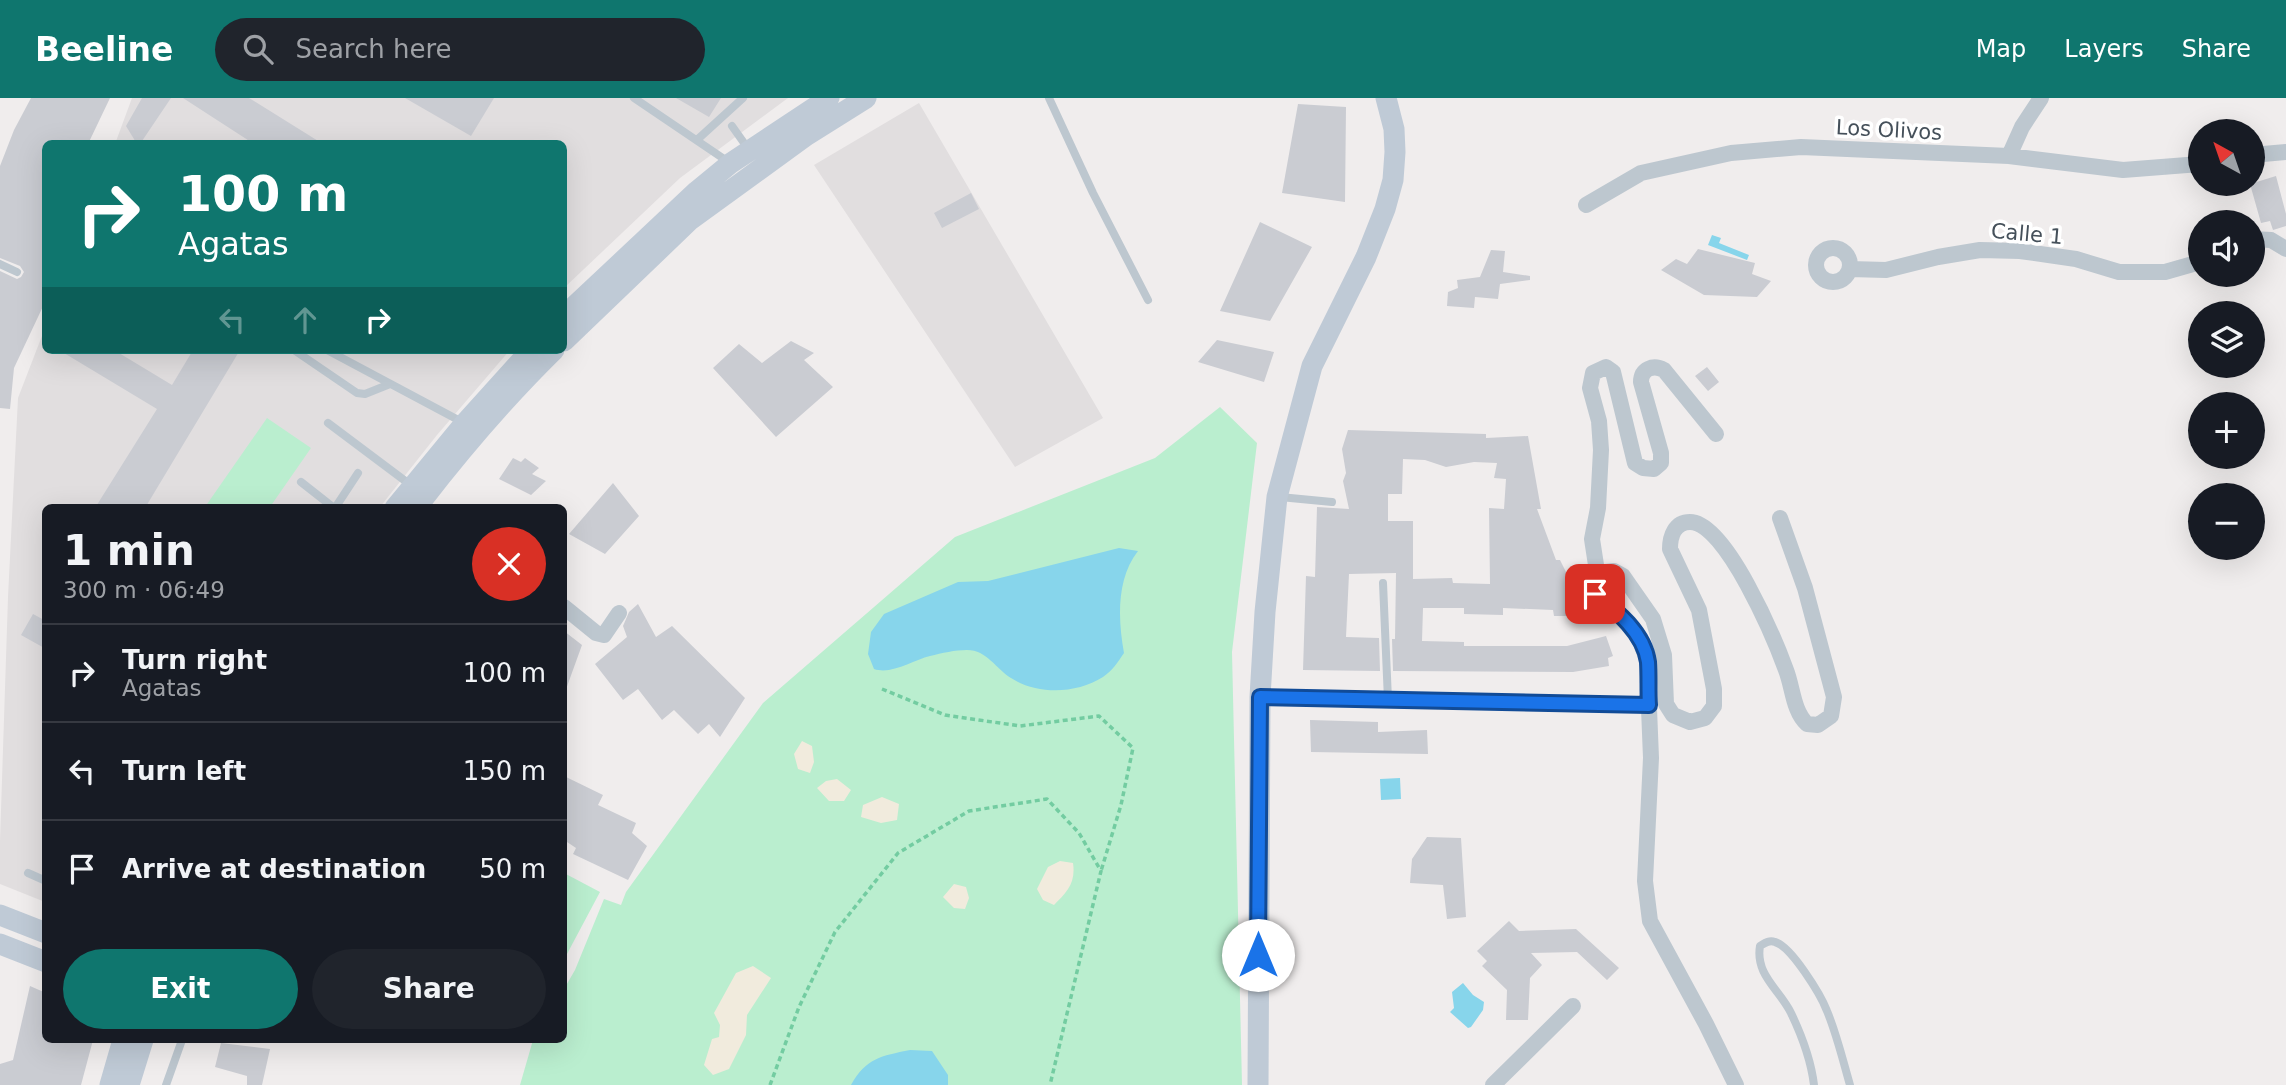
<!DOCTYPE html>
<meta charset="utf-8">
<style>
:root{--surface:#171b24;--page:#20242c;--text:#f1f3f6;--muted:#9ea1a6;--line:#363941;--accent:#0f766e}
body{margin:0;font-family:"DejaVu Sans",sans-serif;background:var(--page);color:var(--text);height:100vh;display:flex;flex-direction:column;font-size:26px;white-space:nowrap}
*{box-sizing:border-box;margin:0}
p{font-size:23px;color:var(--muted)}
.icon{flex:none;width:38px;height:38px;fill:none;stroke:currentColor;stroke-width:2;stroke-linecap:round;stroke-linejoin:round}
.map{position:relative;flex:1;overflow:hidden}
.details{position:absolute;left:42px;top:406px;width:525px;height:539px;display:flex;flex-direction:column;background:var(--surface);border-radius:10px;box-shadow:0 7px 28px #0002}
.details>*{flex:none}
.top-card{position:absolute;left:42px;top:42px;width:525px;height:214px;border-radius:10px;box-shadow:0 7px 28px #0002;background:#0f766e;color:#fff;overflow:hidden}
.needle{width:46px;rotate:320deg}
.buttons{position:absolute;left:2188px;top:21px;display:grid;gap:14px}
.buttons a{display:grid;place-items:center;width:77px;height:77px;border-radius:50%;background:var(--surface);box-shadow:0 7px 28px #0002;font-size:35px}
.pin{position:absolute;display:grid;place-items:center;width:60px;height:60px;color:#fff;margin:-30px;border-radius:14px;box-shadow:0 4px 10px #0006}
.me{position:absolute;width:77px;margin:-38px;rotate:0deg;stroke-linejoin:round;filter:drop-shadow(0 0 5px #0008)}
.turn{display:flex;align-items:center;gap:24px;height:147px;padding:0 21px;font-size:32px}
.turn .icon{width:91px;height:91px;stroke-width:2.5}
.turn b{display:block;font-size:49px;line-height:60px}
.lanes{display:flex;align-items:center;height:66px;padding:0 21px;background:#0003;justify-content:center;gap:35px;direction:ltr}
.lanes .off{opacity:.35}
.round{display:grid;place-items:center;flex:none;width:74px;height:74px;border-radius:37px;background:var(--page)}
.overview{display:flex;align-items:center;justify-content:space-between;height:119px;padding:0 21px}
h1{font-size:42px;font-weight:600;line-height:52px}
.primary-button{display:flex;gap:14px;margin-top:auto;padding:14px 21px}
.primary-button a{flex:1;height:80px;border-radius:42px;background:var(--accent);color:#fff;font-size:28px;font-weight:600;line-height:80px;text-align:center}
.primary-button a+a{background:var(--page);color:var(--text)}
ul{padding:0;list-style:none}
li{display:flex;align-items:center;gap:21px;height:98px;padding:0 21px;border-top:2px solid var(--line)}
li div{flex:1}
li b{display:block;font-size:26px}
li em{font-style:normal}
header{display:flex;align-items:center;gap:42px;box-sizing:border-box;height:98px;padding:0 35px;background:var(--accent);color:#fff}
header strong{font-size:33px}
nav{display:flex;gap:38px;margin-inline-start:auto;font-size:24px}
.search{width:490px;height:63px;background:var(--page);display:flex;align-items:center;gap:18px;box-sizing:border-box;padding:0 24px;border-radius:38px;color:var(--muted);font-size:26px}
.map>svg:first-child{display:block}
.education{fill:#e1dedf}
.green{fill:#baeecf}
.sand{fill:#f1ebdd}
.water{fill:#87d5eb}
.building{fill:#caccd2;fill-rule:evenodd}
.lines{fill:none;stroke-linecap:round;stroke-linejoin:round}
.path{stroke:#73cca1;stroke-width:3.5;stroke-dasharray:5 3.5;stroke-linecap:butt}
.lane{stroke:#bdc7cf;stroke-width:8}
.street{stroke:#bdc7cf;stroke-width:16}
.secondary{stroke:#bfcad6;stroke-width:21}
.route-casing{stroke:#114b97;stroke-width:18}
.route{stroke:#1a73e8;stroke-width:12}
.labels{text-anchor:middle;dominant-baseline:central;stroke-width:7;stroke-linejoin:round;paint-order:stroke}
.street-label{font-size:21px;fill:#45505a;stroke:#fff}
</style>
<header>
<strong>Beeline</strong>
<div class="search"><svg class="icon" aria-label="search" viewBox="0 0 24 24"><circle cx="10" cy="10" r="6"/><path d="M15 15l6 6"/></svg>Search here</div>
<nav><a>Map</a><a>Layers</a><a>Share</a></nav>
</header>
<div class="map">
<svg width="2286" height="987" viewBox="0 0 2286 987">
<rect width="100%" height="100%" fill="#f0eded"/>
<path class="education" d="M132 0H788L680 80 564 190V46H115Z
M919 5 1103 320 1015 369 814 67Z
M45 230 46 252H510L437 337 380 409 46 410 45 804 0 786V743L8 499 18 300Z"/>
<path class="green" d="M1220 309 1257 345 1232 554 1242 987H520L533 942H564V891L575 872 604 801 621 807 626 794 763 605 955 439 1155 360Z
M267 320 311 350 270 409H205Z
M564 775 600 794 567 856 564 854Z"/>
<path class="sand" d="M802 643 812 648 814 664 810 675 798 671 794 656Z
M837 681 851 692 844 703H829L817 690 826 683Z
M882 699 899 706 897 722 881 725 861 719 863 707Z
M1060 763 1073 765C1076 785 1067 794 1054 807L1043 802 1037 791 1048 769Z
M954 786 966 789 969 800 965 811 954 810 943 799Z
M753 868 771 880 747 917 746 937 729 971 713 977 704 967 712 941 719 939 720 927 714 915 736 875Z"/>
<path class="water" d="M1712 137 1721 140 1719 145 1749 157 1747 162 1708 147Z
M1119 450 1138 453C1116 481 1118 522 1124 555 1118 564 1112 573 1103 579 1076 596 1038 597 1011 580 996 571 987 552 967 552 955 552 942 555 930 558 913 562 892 577 874 571L868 556 871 534 884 516 958 484 988 483Z
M1400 680 1401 701 1381 702 1380 681Z
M1463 885 1473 897 1484 904 1483 912 1471 929 1468 930 1450 914 1454 910 1452 894Z
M910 952 932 953 948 977V987H851C866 960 881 958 910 952Z"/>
<path class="building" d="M31 0H110L88 46H46V202L14 270 10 311 0 310V173L17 181 21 179 24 174 20 168 0 160V68L14 32Z
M142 0H171L140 46H137L126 28Z
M183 0H249L323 46H254Z
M405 0H494L471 38Z
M676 0H721L709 19Z
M1298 6 1346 9 1345 104 1282 95Z
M2276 78 2286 116V128L2273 132 2270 123 2261 125 2250 86Z
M971 95 979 111 942 130 934 115Z
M1260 124 1312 149 1270 223 1220 213Z
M1698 151 1755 165 1752 176 1771 183 1757 199 1704 197 1661 172 1676 161 1687 166Z
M1491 152 1505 153 1503 174 1530 178V182L1500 186 1498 201 1475 199 1474 210 1447 208 1448 194 1458 190 1457 182 1480 179Z
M1217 242 1274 254 1264 284 1198 264Z
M791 243 814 255 804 262 833 289 776 339 713 270 739 246 762 265Z
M59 252H114L172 287 193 252H240L145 410H95L157 311Z
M1707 269 1719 284 1708 293 1695 278Z
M1348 332 1486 336V340L1528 338 1541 411H1537L1556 462H1560L1568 478V518H1554L1553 512 1503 510V517L1464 516V510H1423L1422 543 1464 544V548H1567L1606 538 1613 558 1608 560 1609 568 1573 574 1393 573 1392 541H1395L1396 475 1349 476 1346 539 1379 540 1380 573 1303 572 1306 478 1315 479 1317 409 1349 411 1343 383 1346 375 1342 351ZM1403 361 1425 362 1446 369 1474 364 1497 365 1494 380 1506 381 1504 411 1489 410 1490 486 1453 485 1452 480 1413 481V423H1388V396H1402Z
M513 360 521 364 525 360 539 370 532 376 546 383 531 397 499 381Z
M613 385 639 418 605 456 569 436Z
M638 506 656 539 672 528 745 600 720 639 709 626 698 636 674 612 662 622 638 591 623 602 595 566 627 539 623 528 629 514Z
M33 516 46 523V551L21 537Z
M564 533 582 547 565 594H564Z
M1310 622 1378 624V634L1427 632 1428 656 1311 654Z
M564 678 603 697 598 707 636 725 632 735 647 748 628 782 573 756 576 750 564 742Z
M1427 739 1461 740 1466 819 1447 821 1443 787 1410 785 1412 761Z
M1509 823 1519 833 1576 831 1619 870 1607 882 1577 854 1531 855 1542 867 1530 880 1528 922H1506L1507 892 1482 868 1487 863 1477 853Z
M30 888 46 895V942H93L81 987H0V966L13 962Z
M221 945 270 951 262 987H247V978L215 969Z"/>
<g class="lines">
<path class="path" d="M882 591 945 617 1020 628 1099 618 1133 650 1121 707 1101 773
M770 987 799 909 835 834 898 755 969 713 1047 701 1079 735 1101 773 1050 987"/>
<path class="lane" d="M634 0 730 65
M1049 0 1093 95 1148 202
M732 28 749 52
M698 41 743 0
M0 166 17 174
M294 252 357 295 365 296 390 286
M327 252 464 325
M328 325 412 388
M301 384 334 410
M1280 399 1332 404
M335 410 358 375
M1383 485 1388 602
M28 775 46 783
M166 987 182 942
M1814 987C1811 962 1802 938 1791 915 1780 892 1755 877 1760 848 1765 845 1769 842 1775 844 1791 848 1821 897 1827 913 1837 937 1843 963 1850 987"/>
<path class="street" d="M2252 57 2286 54
M2009 58 2022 29 2041 0
M1586 107 1641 75 1731 55 1801 49 2009 58 2123 72 2200 66
M2252 141 2271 142 2286 151
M1816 167a17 17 0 1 1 34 0a17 17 0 1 1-34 0Z
M1850 171 1886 172 1938 159 1980 152 2020 153 2076 161 2119 174H2165L2200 164
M1598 480 1592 441 1598 410 1601 352 1599 323 1590 290 1593 275 1606 269 1613 274 1635 365 1643 370 1654 371 1661 365V355L1641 284C1641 271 1653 266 1664 272L1716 336
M564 509 596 535 604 537 619 515
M1260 599 1649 607
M1493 987 1573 908
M1736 987 1706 926 1650 823 1645 783 1651 660 1647 561 1638 538 1620 517 1595 496 1594 489 1598 480 1606 474 1614 473 1623 478 1653 521 1664 557 1666 606 1673 617 1690 624 1705 620 1714 608V591L1699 512 1670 451C1670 438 1675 424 1690 424 1726 424 1775 542 1786 572 1793 590 1793 613 1807 626L1818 627 1831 618 1834 599 1805 490 1780 420"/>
<path class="secondary" d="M564 218 697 93 731 65 829 0
M564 243 690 122 807 37 866 0
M395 410 465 325 531 252
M416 410C459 354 504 301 554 252
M0 817 46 835
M0 846 46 864
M110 987 123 942
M129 987 143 942
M1258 987 1260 599 1265 514 1277 399 1312 268 1366 159 1385 111 1393 82 1395 54 1394 31 1386 0"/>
</g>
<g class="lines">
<g class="route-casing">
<path id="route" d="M1258 857 1260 599 1649 607C1648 593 1649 578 1648 564 1644 535 1617 513 1595 496"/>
</g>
<use href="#route" class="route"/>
</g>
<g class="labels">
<g class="street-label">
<text transform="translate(1889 32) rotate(3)">Los Olivos</text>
<text transform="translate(2027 136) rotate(5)">Calle 1</text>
</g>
</g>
</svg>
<div class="buttons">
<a><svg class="needle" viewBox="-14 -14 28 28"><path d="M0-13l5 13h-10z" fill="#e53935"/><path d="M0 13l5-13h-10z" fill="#9ea1a6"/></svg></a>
<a><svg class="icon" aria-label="sound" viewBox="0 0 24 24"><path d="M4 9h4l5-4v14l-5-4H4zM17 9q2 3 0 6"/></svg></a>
<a><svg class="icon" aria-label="layers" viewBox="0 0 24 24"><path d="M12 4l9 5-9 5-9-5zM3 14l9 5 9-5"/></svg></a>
<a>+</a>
<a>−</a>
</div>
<div class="pin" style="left:1595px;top:496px;background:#d93025"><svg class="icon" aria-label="arrive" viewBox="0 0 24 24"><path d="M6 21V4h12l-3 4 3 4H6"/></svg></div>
<svg class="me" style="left:1258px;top:857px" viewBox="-20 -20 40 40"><circle r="19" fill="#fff"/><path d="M0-13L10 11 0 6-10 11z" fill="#1a73e8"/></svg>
<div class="top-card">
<div class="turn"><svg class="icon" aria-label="right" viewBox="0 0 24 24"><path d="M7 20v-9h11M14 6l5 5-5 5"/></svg><div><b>100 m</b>Agatas</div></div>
<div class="lanes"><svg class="icon off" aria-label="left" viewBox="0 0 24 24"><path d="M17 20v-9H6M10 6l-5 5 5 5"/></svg><svg class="icon off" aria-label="ahead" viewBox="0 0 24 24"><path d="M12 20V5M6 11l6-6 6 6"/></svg><svg class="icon" aria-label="right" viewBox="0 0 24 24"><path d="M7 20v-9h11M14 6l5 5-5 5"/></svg></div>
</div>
<section class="details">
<div class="overview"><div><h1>1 min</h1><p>300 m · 06:49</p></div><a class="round" style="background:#d93025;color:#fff"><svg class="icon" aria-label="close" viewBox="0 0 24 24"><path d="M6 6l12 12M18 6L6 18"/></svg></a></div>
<ul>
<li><svg class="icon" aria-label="right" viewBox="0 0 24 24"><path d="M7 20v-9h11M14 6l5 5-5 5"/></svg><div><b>Turn right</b><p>Agatas</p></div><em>100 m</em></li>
<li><svg class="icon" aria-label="left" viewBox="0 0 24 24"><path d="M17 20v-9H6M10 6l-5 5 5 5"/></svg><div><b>Turn left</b></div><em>150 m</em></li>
<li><svg class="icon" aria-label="arrive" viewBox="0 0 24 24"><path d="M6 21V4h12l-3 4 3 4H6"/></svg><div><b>Arrive at destination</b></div><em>50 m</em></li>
</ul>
<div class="primary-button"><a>Exit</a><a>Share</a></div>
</section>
</div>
